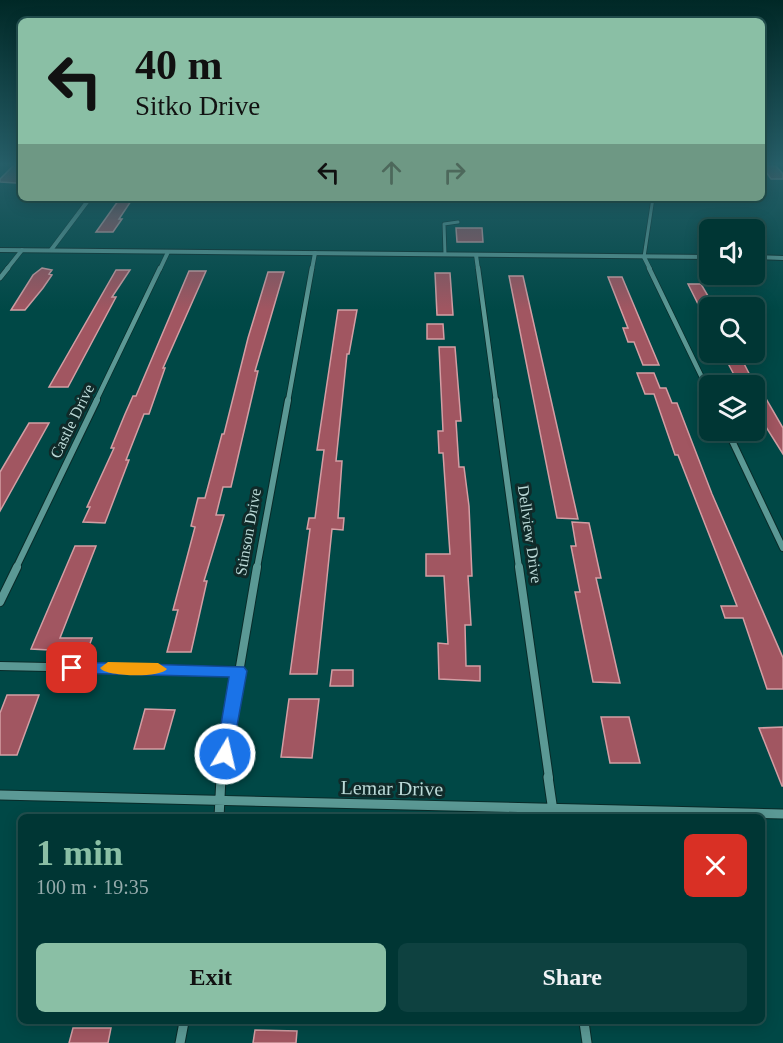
<!DOCTYPE html>
<meta charset="utf-8">
<style>
:root{--surface:#003634;--page:#0e4140;--text:#f1f3f6;--muted:#95abac;--line:#22504f;--accent:#8abfa5}
body{margin:0;font-family:"Times New Roman",serif;background:var(--page);color:var(--text);height:100vh;display:flex;flex-direction:column;font-size:22px;white-space:nowrap}
*{box-sizing:border-box;margin:0}
p{font-size:20px;color:var(--muted)}
.icon{flex:none;width:33px;height:33px;fill:none;stroke:currentColor;stroke-width:2;stroke-linecap:round;stroke-linejoin:round}
.map{position:relative;flex:1;overflow:hidden}
.drawer{position:absolute;left:18px;top:814px;width:747px;height:210px;display:flex;flex-direction:column;background:var(--surface);border-radius:9px;box-shadow:0 3px 15px #0003,0 0 0 2px var(--line)}
.drawer>*{flex:none}
.guide{position:absolute;left:18px;top:18px;width:747px;height:183px;border-radius:9px;box-shadow:0 3px 15px #0003,0 0 0 2px var(--line);background:#8abfa5;color:#111;overflow:hidden}
.buttons{position:absolute;left:699px;top:219px;display:grid;gap:12px}
.buttons a{display:grid;place-items:center;width:66px;height:66px;border-radius:9px;background:var(--surface);box-shadow:0 3px 15px #0003,0 0 0 2px var(--line);font-size:30px}
.pin{position:absolute;display:grid;place-items:center;width:51px;height:51px;color:#fff;margin:-26px;border-radius:12px;box-shadow:0 3px 9px #0006}
.me{position:absolute;width:66px;margin:-33px;rotate:9deg;stroke-linejoin:round;filter:drop-shadow(0 0 4px #0008)}
.turn{display:flex;align-items:center;gap:21px;height:126px;padding:0 18px;font-size:27px}
.turn .icon{width:78px;height:78px;stroke-width:2.5}
.turn b{display:block;font-size:42px;line-height:51px}
.lanes{display:flex;align-items:center;height:57px;padding:0 18px;background:#0003;justify-content:center;gap:30px;direction:ltr}
.lanes .off{opacity:.35}
.round{display:grid;place-items:center;flex:none;width:63px;height:63px;border-radius:9px;background:var(--page)}
.head{display:flex;align-items:center;justify-content:space-between;height:102px;padding:0 18px}
h1{font-size:36px;font-weight:800;line-height:45px;color:var(--accent)}
.primary-button{display:flex;gap:12px;margin-top:auto;padding:12px 18px}
.primary-button a{flex:1;height:69px;border-radius:9px;background:var(--accent);color:#111;font-size:24px;font-weight:800;line-height:69px;text-align:center}
.primary-button a+a{background:var(--page);color:var(--text)}
.map>svg:first-child{display:block}
.building{fill:#a15661;stroke:#d39ea4;stroke-width:1.5}
.lines{fill:none;stroke-linecap:round;stroke-linejoin:round}
.service-casing{stroke:#092b29;stroke-width:4.5}
.minor-far4-casing{stroke:#092b29;stroke-width:5}
.minor-far3-casing{stroke:#092b29;stroke-width:6}
.minor-far2-casing{stroke:#092b29;stroke-width:8}
.minor-far1-casing{stroke:#092b29;stroke-width:10}
.minor-casing{stroke:#092b29;stroke-width:11}
.secondary-casing{stroke:#092b29;stroke-width:2}
.service{stroke:#5b9995;stroke-width:3}
.minor-far4{stroke:#5b9995;stroke-width:4}
.minor-far3{stroke:#5b9995;stroke-width:4.5}
.minor-far2{stroke:#5b9995;stroke-width:6}
.minor-far1{stroke:#5b9995;stroke-width:8}
.minor{stroke:#5b9995;stroke-width:9}
.secondary{fill:#5b9995;fill-rule:evenodd}
.route{fill:#1a73e8;stroke:#114b97;stroke-width:1.5}
.slow{fill:#f59e0b}
.labels{text-anchor:middle;dominant-baseline:central;stroke-width:6;stroke-linejoin:round;paint-order:stroke}
.street-label{font-size:16px;fill:#bcdad8;stroke:#102a29}
.near-street-label{font-size:20px;fill:#bcdad8;stroke:#102a29}
</style>
<div class="map">
<svg width="783" height="1043" viewBox="0 0 783 1043">
<rect width="100%" height="100%" fill="#004846"/>
<path class="building" d="M15 164H21V178L16 183 0 182V179Z
M762 166H776L783 174V179H771Z
M118 201H131L119 219H122L113 232H96Z
M456 228H482L483 242H457Z
M42 268 52 270 49 274 52 275 43 288 25 310H11L33 275Z
M116 270H130L112 297H116L68 387H49Z
M189 271H206L163 368H165L149 414H144L126 460H129L105 523 83 522 90 507H87L114 448H111L125 414 133 396H136Z
M268 272H284L255 371H258L231 487H223L216 515H224L204 581H207L191 652H167L178 610H173L195 527 191 526 198 498H205L222 434H224L248 338Z
M435 273H450L453 315H437Z
M509 276H523L578 519 557 518Z
M608 277H622L659 365H643L634 342H628L623 328H628Z
M688 284H701L708 296H734V308H710V328Z
M338 310H357L349 354H347L336 461H342L338 518H344L343 530 332 529 317 674H290L310 529H307L309 518H315L324 450H317Z
M427 324H443L444 339H427Z
M439 347H455L461 421H456L459 467H464L469 506 472 576H468L471 625H465L466 666H480V681L439 679 438 643 448 644 444 576H426V554H450L443 453H439L438 431H443Z
M722 352H738L754 383V378L783 428V454L754 408V386H740Z
M637 373H654L660 388H666L672 403H677L712 494 783 658V689H767L743 618H725L721 606H737L678 455H675L654 394H645Z
M29 423H49L0 511V472Z
M572 522 589 523 601 578H596L620 683 593 682 575 592H580L571 546H576Z
M75 546H96L60 638H92L87 652 31 649Z
M332 670H353V686H330Z
M7 695H39L17 755H0V713Z
M289 699H319L312 758 281 757Z
M145 709 175 710 164 749H134Z
M601 717H629L640 763H610Z
M783 727V786H782L759 728Z
M73 1028H111L108 1043H69Z
M255 1030 297 1031 296 1043H253Z"/>
<g class="lines">
<g class="service-casing">
<path id="service" d="M445 254 444 224 458 222
M644 257 653 198"/>
</g>
<g class="minor-far4-casing">
<path id="minor-far4" d="M51 250 90 198
M476 255 478 269
M644 257 650 269
M7 269 22 250
M160 269 168 252
M312 269 315 253"/>
</g>
<g class="minor-far3-casing">
<path id="minor-far3" d="M478 268 496 401
M649 268 710 394
M0 278 8 268
M96 401 160 268
M288 401 312 268"/>
</g>
<g class="minor-far2-casing">
<path id="minor-far2" d="M496 400 519 568
M727 430 783 548
M16 568 97 400
M257 568 288 400"/>
</g>
<g class="minor-far1-casing">
<path id="minor-far1" d="M519 567 549 778
M0 602 17 567
M0 666 238 671
M221 778 257 567"/>
</g>
<g class="minor-casing">
<path id="minor" d="M548 777 554 818
M0 795 783 814
M219 818 221 777
M584 1022 587 1043
M180 1043 184 1022"/>
</g>
<g class="secondary-casing">
<path id="secondary" d="M0 248 710 255V259L0 252Z
M754 255 783 256V260L754 259Z"/>
</g>
<use href="#service" class="service"/>
<use href="#minor-far4" class="minor-far4"/>
<use href="#minor-far3" class="minor-far3"/>
<use href="#minor-far2" class="minor-far2"/>
<use href="#minor-far1" class="minor-far1"/>
<use href="#minor" class="minor"/>
<use href="#secondary" class="secondary"/>
</g>
<linearGradient id="sky" x2="0" y2="1"><stop stop-color="#002826"/><stop offset="0.53" stop-color="#265e68"/><stop offset="1" stop-color="#265e68" stop-opacity="0"/></linearGradient>
<rect width="783" height="310" fill="url(#sky)"/>
<path class="route" d="M72 662 244 667 247 671 231 759H218L216 754 229 677 72 673 63 668Z"/>
<path class="slow" d="M108 662 158 663 167 669C161 678 106 677 100 668Z"/>
<g class="labels">
<g class="street-label">
<text transform="translate(72 421) rotate(-64)">Castle Drive</text>
<text transform="translate(248 532) rotate(-80)">Stinson Drive</text>
<text transform="translate(530 534) rotate(82)">Dellview Drive</text>
</g>
<g class="near-street-label">
<text transform="translate(392 788) rotate(1)">Lemar Drive</text>
</g>
</g>
</svg>
<div class="buttons">
<a><svg class="icon" aria-label="sound" viewBox="0 0 24 24"><path d="M4 9h4l5-4v14l-5-4H4zM17 9q2 3 0 6"/></svg></a>
<a><svg class="icon" aria-label="search" viewBox="0 0 24 24"><circle cx="10" cy="10" r="6"/><path d="M15 15l6 6"/></svg></a>
<a><svg class="icon" aria-label="layers" viewBox="0 0 24 24"><path d="M12 4l9 5-9 5-9-5zM3 14l9 5 9-5"/></svg></a>
</div>
<div class="pin" style="left:72px;top:668px;background:#d93025"><svg class="icon" aria-label="arrive" viewBox="0 0 24 24"><path d="M6 21V4h12l-3 4 3 4H6"/></svg></div>
<svg class="me" style="left:225px;top:754px" viewBox="-20 -20 40 40"><circle r="17" fill="#1a73e8" stroke="#fff" stroke-width="3"/><path d="M0-11L8 9 0 5-8 9z" fill="#fff"/></svg>
<div class="guide">
<div class="turn"><svg class="icon" aria-label="left" viewBox="0 0 24 24"><path d="M17 20v-9H6M10 6l-5 5 5 5"/></svg><div><b>40 m</b>Sitko Drive</div></div>
<div class="lanes"><svg class="icon" aria-label="left" viewBox="0 0 24 24"><path d="M17 20v-9H6M10 6l-5 5 5 5"/></svg><svg class="icon off" aria-label="ahead" viewBox="0 0 24 24"><path d="M12 20V5M6 11l6-6 6 6"/></svg><svg class="icon off" aria-label="right" viewBox="0 0 24 24"><path d="M7 20v-9h11M14 6l5 5-5 5"/></svg></div>
</div>
<section class="drawer">
<div class="head"><div><h1>1 min</h1><p>100 m · 19:35</p></div><a class="round" style="background:#d93025;color:#fff"><svg class="icon" aria-label="close" viewBox="0 0 24 24"><path d="M6 6l12 12M18 6L6 18"/></svg></a></div>
<div class="primary-button"><a>Exit</a><a>Share</a></div>
</section>
</div>
